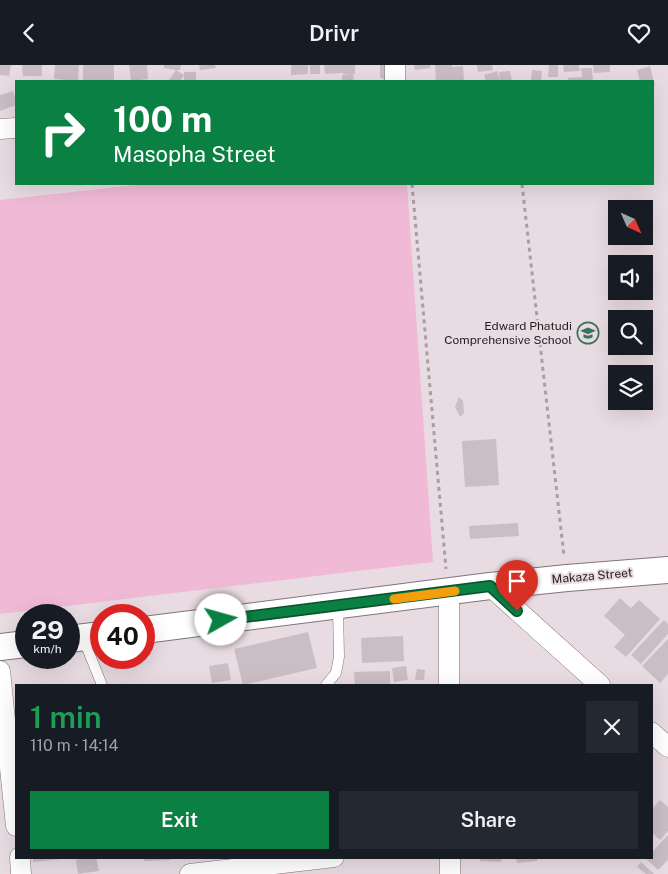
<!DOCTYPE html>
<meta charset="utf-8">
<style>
:root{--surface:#171b24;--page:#242831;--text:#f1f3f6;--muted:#9ea1a6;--accent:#0b8043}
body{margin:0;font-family:"Public Sans",sans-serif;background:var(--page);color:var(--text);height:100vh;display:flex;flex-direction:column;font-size:19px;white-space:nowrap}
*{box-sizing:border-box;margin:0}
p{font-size:16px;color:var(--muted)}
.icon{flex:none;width:28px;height:28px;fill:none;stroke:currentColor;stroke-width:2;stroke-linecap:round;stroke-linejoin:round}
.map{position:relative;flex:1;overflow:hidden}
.details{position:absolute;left:15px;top:619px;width:638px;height:175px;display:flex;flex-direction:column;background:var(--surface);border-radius:0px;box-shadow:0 5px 20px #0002}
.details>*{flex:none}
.hud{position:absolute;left:15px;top:15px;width:639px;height:105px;border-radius:0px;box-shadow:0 5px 20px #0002;background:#0b8043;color:#fff;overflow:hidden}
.needle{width:32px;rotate:135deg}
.buttons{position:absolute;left:608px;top:135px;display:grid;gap:10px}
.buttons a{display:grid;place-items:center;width:45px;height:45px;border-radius:0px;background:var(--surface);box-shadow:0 5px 20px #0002;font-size:25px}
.speed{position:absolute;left:15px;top:539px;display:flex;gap:10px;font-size:25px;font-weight:700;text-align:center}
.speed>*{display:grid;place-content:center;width:65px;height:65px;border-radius:50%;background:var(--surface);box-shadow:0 5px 20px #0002;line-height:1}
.speed small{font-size:12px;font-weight:400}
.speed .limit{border:8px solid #d22;background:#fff;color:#111}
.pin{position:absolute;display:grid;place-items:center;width:42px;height:42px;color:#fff;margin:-51px -21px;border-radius:50% 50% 50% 0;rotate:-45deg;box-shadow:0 0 5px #0007}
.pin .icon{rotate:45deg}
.me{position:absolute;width:55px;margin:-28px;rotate:83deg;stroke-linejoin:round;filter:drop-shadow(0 0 4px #0008)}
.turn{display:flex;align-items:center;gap:18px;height:105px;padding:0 15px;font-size:22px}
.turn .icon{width:65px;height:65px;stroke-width:2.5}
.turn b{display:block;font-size:35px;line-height:42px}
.round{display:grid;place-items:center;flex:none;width:52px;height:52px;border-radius:0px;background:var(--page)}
.head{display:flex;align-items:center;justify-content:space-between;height:85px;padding:0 15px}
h1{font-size:30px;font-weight:600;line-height:38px;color:#1e9e55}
.button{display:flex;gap:10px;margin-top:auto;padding:10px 15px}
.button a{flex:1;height:58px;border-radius:0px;background:var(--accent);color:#fff;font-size:20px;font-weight:600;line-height:58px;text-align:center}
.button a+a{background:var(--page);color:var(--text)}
header{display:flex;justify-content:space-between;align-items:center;height:65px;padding:0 15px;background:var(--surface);font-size:22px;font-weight:600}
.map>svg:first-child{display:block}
.green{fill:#f0bad6}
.building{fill:#cbbdc4}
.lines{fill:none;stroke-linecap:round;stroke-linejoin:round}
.service-casing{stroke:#80747a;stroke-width:11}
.minor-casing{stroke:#80747a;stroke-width:21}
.tertiary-casing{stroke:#80747a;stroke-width:28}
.path{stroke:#a99ea4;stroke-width:3;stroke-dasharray:4 4;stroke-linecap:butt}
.service{stroke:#fff;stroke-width:10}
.minor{stroke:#fff;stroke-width:20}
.tertiary{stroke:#fff;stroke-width:26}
.route-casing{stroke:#07532c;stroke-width:12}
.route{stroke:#0b8043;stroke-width:9}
.slow{stroke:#f59e0b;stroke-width:9}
.labels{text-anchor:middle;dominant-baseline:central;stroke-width:4;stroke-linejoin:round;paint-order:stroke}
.poi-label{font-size:12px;fill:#221d1f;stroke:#e9dbe2;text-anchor:end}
.street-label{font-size:12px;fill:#221d1f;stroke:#e9dbe2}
</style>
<header><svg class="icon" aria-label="back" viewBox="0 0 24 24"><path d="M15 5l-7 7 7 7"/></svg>Drivr<svg class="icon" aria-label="heart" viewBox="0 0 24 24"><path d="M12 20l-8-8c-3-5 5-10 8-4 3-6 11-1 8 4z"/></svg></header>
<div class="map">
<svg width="668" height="809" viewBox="0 0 668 809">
<rect width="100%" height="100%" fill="#e9dbe2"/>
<path class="green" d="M145 119H407L433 497 0 549V135Z"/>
<path class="building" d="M0 0H11L9 11 0 10Z
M22 0H42V11H23Z
M55 0H79L78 16 54 14Z
M83 0H114V16H83Z
M129 0H147L148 14 131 16Z
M164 0H181L180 5H176L184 10 180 16H172L169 15 176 5 164 3Z
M199 0H215L216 3 200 5Z
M291 0H308V9L291 10Z
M310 0H320V9H310Z
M324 0H355V9H343V8L325 9Z
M380 0H390L386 16 380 12Z
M414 0H430L431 3 415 5Z
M435 0H452V2L463 1 464 16H436Z
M477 0H492L493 5 478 7Z
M549 0H558V12H548Z
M563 0H579L580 6 564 7Z
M593 0H610V7L594 8Z
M650 1 655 21 652 22V16H640L637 5Z
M581 3H592L593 16H568V13L582 12Z
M532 5 542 6 541 16H531Z
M497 6 500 16H486L484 10Z
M510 6 512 16H500L499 7Z
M184 7H196V16H184Z
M353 9 354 16H342V10Z
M13 26 16 35V40L0 46V30Z
M459 332 463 336 464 348 460 352 455 342Z
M496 374 499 420 465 422 462 376Z
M518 458 519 471 470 474 469 461Z
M620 533 631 543 639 535 660 554 626 592 614 582 625 570 604 551Z
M664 555 668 559V569L641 599 631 590Z
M308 567 317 603 243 620 234 584Z
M403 571 404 596 362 598 361 573Z
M668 574V609L660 618 642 601Z
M228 598 231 615 212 618 209 601Z
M406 601 408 615 394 617 392 603Z
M417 604 425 605 424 615H415Z
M390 606V620H355L354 607Z
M660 735 668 742V766L660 775 651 767V745Z
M668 770V795L658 805 646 794 647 792H651V788Z
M33 792H61V794L33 797Z
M90 792H96L99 806 78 809 76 795Z
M144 792H171V795L144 796Z
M480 792H502L501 797 480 796Z
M516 792H537V796L517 798Z
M641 797 654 809H646L637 802Z"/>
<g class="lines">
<g class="service-casing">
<path id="service" d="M83 573 102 620
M326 620 336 608 339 592 338 542"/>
</g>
<g class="minor-casing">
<path id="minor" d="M395 16V0
M0 64 16 63
M490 521 600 620
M449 527V620
M0 606 16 761
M651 667 668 682
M20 792 21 809
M450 792V809
M190 809 334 792"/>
</g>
<g class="tertiary-casing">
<path id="tertiary" d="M144 565 490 521 567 513 668 505
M69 574 101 570
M0 582 26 579"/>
</g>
<path class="path" d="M412 119 446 504
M522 119 564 491"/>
<use href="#service" class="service"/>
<use href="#minor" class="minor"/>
<use href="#tertiary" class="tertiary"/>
</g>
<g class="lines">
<g class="route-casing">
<path id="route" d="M221 555 490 521 517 546"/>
</g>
<use href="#route" class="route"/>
<path class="slow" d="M394 534 455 526"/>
</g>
<defs>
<g id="school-ring" transform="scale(1.125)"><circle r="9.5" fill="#e9dbe2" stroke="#39745e" stroke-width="1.5"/><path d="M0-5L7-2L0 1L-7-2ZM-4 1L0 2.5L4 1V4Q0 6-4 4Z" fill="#39745e"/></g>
</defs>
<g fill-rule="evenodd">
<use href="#school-ring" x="588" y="268"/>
</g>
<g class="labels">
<g class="poi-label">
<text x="572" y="261">Edward Phatudi<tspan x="572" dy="14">Comprehensive School</tspan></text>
</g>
<g class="street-label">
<text transform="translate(592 511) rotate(-5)">Makaza Street</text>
</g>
</g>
</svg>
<div class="buttons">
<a><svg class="needle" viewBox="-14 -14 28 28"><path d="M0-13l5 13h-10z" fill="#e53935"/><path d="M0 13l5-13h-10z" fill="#9ea1a6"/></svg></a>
<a><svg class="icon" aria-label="sound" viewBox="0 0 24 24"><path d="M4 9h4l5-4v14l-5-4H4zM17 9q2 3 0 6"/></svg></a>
<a><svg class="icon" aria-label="search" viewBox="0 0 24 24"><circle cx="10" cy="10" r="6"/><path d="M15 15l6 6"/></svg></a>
<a><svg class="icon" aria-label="layers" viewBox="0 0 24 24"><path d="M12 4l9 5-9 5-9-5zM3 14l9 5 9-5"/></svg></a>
</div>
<div class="speed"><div>29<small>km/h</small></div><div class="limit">40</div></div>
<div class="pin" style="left:517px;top:546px;background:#d93025"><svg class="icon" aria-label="arrive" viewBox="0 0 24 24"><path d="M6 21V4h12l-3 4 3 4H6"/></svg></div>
<svg class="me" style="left:221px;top:555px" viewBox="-20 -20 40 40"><circle r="19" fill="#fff"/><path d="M0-13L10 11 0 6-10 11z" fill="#0b8043"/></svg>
<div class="hud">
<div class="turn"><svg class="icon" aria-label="right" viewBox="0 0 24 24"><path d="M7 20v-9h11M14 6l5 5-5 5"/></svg><div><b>100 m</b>Masopha Street</div></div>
</div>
<section class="details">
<div class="head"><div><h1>1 min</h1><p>110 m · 14:14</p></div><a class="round"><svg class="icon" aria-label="close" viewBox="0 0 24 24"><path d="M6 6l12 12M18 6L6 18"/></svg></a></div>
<div class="button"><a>Exit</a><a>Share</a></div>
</section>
</div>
